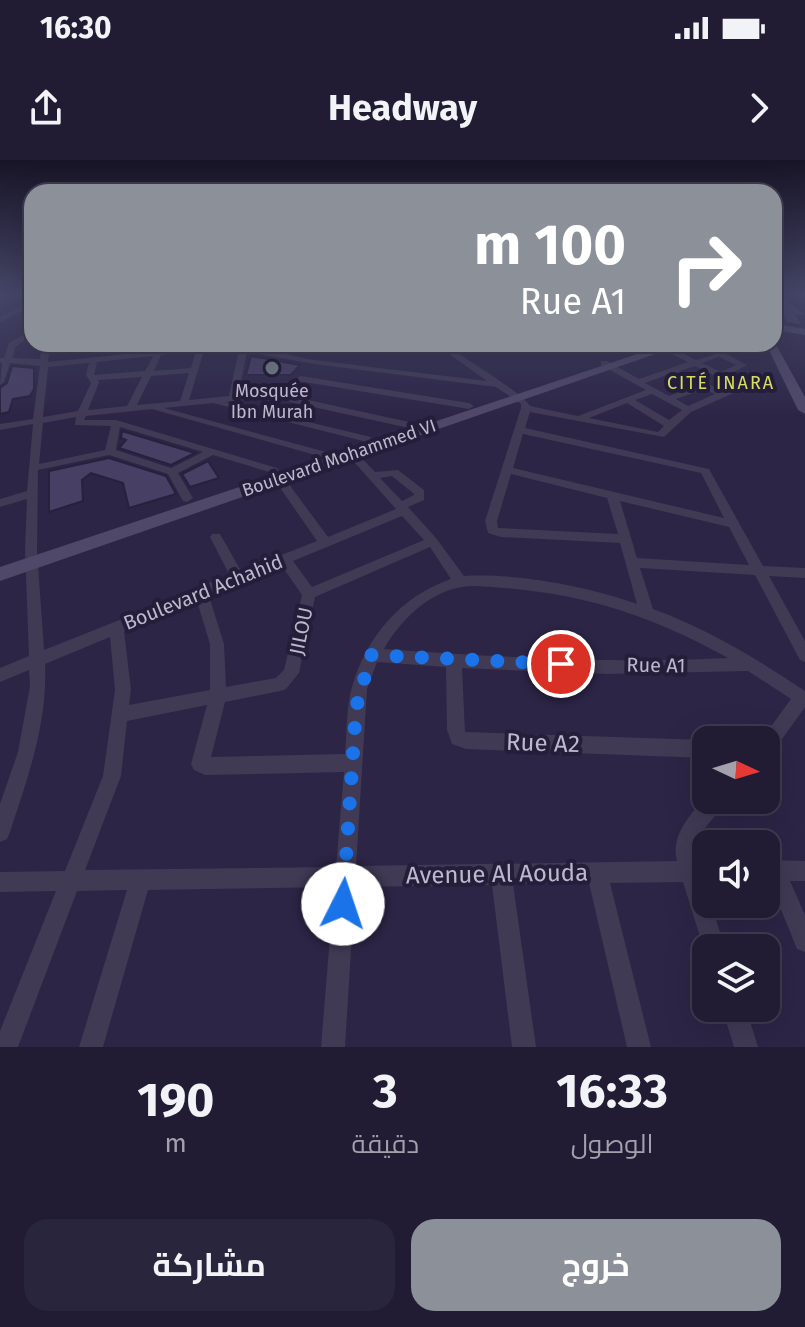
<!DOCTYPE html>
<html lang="ar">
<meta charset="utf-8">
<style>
:root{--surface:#211c34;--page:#29253c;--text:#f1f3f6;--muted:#a2a1ac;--line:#3e3a4f;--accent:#8c9099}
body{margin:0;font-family:"Fira Sans",Cairo,sans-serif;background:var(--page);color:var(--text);direction:rtl;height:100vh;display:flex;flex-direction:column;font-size:30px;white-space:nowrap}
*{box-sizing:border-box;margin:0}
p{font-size:26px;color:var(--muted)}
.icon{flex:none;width:44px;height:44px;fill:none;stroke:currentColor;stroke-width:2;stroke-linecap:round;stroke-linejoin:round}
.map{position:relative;height:887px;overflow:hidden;direction:ltr}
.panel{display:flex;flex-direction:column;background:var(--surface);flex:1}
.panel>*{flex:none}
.top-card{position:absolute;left:24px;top:24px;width:758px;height:168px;border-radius:24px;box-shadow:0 8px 32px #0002,0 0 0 2px var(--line);direction:rtl;background:#8c9099;color:#fff;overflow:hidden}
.needle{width:52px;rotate:94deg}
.buttons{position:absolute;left:692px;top:566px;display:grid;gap:16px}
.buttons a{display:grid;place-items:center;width:88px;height:88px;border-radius:16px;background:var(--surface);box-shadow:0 8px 32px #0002,0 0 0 2px var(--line);font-size:40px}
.pin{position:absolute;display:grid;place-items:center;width:68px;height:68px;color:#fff;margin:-34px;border:4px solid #fff;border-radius:50%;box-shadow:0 2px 8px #0007}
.me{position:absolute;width:88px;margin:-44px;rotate:4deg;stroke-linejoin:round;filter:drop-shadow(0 0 6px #0008)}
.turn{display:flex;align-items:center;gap:28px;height:168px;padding:0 24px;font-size:36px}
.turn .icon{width:104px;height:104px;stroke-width:2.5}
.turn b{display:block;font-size:56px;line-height:68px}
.eta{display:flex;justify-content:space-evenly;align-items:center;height:136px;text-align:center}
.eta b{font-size:48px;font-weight:700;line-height:56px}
.cta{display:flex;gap:16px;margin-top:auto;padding:16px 24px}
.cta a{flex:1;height:92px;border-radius:24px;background:var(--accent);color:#fff;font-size:32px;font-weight:700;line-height:92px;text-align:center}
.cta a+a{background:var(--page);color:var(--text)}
.status{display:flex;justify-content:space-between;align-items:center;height:56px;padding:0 40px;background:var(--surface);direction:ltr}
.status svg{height:22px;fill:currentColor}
header{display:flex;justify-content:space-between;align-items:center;height:104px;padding:0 24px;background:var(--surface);font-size:36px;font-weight:700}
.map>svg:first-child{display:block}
.building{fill:#473f64;stroke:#27213d;stroke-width:2}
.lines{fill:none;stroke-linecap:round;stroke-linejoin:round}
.street{fill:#403a55;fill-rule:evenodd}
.secondary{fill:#504869;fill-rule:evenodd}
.route{stroke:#1a73e8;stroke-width:14;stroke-dasharray:0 25.2}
.worship-dot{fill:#6b7280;stroke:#251e3b;stroke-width:3}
.labels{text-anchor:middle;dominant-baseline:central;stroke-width:8;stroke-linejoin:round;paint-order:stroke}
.far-neighbourhood-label{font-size:18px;letter-spacing:2px;fill:#d7e062;stroke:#251e3b}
.far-poi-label{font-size:18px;fill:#beb8ce;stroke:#251e3b}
.far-street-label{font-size:18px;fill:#beb8ce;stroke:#251e3b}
.street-label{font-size:20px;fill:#beb8ce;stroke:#251e3b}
.near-street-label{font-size:24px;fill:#beb8ce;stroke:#251e3b}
</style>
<div class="status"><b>16:30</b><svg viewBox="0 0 49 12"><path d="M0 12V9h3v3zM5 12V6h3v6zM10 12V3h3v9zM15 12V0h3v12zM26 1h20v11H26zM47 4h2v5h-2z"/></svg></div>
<header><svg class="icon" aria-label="forward" viewBox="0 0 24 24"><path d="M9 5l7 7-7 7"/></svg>Headway<svg class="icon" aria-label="share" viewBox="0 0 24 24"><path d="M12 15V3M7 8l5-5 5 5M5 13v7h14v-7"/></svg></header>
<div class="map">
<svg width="805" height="887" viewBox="0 0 805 887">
<rect width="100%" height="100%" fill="#2c2546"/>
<path class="building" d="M779 133 805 153V156H797L804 166 786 163 777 140H780Z
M251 196 300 205 291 215H246Z
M12 206 34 208V229L30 236 13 239 9 252 0 254V228L7 223Z
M122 271 195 293 171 305 119 288 126 280 121 278Z
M109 298 166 316 176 334 129 348 123 323 91 313 82 320 83 341 49 352V311Z
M208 301 219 318 190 327 182 314Z"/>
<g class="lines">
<path class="street" d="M0 133 32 135V139L0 136Z
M32 141V146L0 162V157Z
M32 170V175L16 186 12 198 40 199 42 184H50L48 202 155 191 159 189 237 184 314 200 487 221 435 184H444C461 196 523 233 530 246L578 256 646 230 601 205V201H607L639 219 688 202 663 190V186H669L696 200 735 188V192L727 194 747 205 728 215 745 224V228L691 252 664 277 530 252 525 268 709 309 763 406 805 408V418L769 416 805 481V502L800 500 755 415 640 408 653 449C708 469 757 499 805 531V547L772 593 766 596V580H761L791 539 748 511 607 514 462 508 465 572 706 580V598L466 589 452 584 447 570 446 507 377 502 367 529 356 706 677 701C670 677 690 654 706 637V640H725C716 662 689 674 697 701H706V721H704L706 744H711L725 788H706V796L683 722 610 723 651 887H627L589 723 513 724 536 887H512L492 725 355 727 345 887H321L334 727 148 730 103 887H79L127 730 77 731 18 887H0V871L56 731 0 732V712L65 711 103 616 115 530 110 477 45 504C48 562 28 617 10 672L7 679 0 682V644L18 592 30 526 29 510 0 522V508L29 496 25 390 27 339 0 347V339L27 331 33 264 0 270V264L33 259 40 206 10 203 4 222 0 225 2 203 0 202V198H4L9 183ZM227 188 239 190 229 236 189 240 204 191ZM196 191 191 208 154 211 161 195ZM247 192 314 204 496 227 521 244V248L485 361 488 373 501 377 620 383 637 444C587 426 517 413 464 416L436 378 408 347 424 340V330L398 310 375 312 356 292H348L347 294 396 349 328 377 277 308 116 260H84L86 256 152 249 322 297 327 294 326 292 164 248 213 243 367 282 371 281V277L225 242 272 238 409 268 414 265 409 262 272 232 238 236ZM153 196 145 211 94 215 97 202ZM719 197 736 205 721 212 702 203ZM89 203 86 215 91 223 78 251 43 257 48 207ZM695 206 735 226 723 231 680 211ZM189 213 180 241 137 245 151 216ZM672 213 697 225 669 236 645 223ZM142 217 127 246 88 250 99 223 98 220ZM704 229 715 234 688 246 676 239ZM652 234 682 250 669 260 635 240ZM627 243 664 266 658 272 589 258ZM76 257 75 265 111 266 105 290 39 304 43 263ZM120 267 203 292 171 308 116 290ZM523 274 701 313 724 358 513 308ZM109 295 168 314 183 341 187 342 193 338 178 313 213 295 269 312 317 381 241 411 220 374H212L210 377 230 416 196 427 195 430 44 490 37 390 38 310ZM511 314 607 338 618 374 498 368 497 361ZM392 316 414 334V335L402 341 380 318ZM620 341 729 367 749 405 637 398ZM402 356 424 380 312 427 293 401ZM430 387 451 419C401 436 366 477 352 527 346 547 347 573 345 594L211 597 225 542 280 531 286 529 299 513 315 437ZM282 406 302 435 284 510 276 518 226 527 224 484 209 436ZM474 426C574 431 640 450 728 498 613 504 498 497 384 489 402 457 435 426 474 426ZM197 441 210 484V530L129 545 131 530 124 471ZM207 545 191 604 194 610 205 615 344 612 336 707 85 710 121 616 127 561Z
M301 216 469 243 474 246 469 249 298 221V217Z
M769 700 805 701V721H790L805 755V792L797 789 769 720 766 719V701Z
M722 848H746L758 887H734Z"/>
<path class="secondary" d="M775 164 805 169V175L774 170Z
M774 181 805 237V254L798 250 766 184H774Z
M667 184H684L0 421V407Z"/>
</g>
<linearGradient id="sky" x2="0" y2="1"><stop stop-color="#181426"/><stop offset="0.52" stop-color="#454668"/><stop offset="1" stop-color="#454668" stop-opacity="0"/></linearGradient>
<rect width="805" height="257" fill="url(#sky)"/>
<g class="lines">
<path class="route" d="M343 744 356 548 371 495 561 504"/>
</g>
<circle class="worship-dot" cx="272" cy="208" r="8"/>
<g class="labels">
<g class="far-neighbourhood-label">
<text x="721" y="223">CITÉ INARA</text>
</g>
<g class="far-poi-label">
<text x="272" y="231">Mosquée<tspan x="272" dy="21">Ibn Murah</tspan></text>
</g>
<g class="far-street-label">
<text transform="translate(339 298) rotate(-19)">Boulevard Mohammed VI</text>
</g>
<g class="street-label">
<text transform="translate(203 432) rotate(-22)">Boulevard Achahid</text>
<text transform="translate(301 471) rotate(-78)">JILOU</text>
<text transform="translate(656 505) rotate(1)">Rue A1</text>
</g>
<g class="near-street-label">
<text transform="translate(543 583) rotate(2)">Rue A2</text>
<text transform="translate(497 714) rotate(-1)">Avenue Al Aouda</text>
</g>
</g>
</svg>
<div class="buttons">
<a><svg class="needle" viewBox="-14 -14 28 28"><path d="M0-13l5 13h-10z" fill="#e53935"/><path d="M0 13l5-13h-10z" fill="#a2a1ac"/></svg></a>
<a><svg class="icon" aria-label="sound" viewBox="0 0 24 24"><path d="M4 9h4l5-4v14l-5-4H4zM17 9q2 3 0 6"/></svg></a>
<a><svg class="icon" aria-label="layers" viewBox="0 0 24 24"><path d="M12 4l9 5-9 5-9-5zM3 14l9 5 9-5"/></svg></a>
</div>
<div class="pin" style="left:561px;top:504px;background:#d93025"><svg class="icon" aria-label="arrive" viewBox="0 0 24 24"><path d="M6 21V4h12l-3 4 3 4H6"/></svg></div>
<svg class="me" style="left:343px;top:744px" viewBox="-20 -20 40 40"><circle r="19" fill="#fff"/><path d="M0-13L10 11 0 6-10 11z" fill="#1a73e8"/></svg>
<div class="top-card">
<div class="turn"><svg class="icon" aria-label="right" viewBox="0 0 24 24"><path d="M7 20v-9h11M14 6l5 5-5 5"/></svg><div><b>100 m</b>Rue A1</div></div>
</div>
</div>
<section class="panel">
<div class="eta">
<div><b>16:33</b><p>الوصول</p></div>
<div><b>3</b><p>دقيقة</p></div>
<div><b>190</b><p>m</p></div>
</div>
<div class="cta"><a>خروج</a><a>مشاركة</a></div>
</section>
